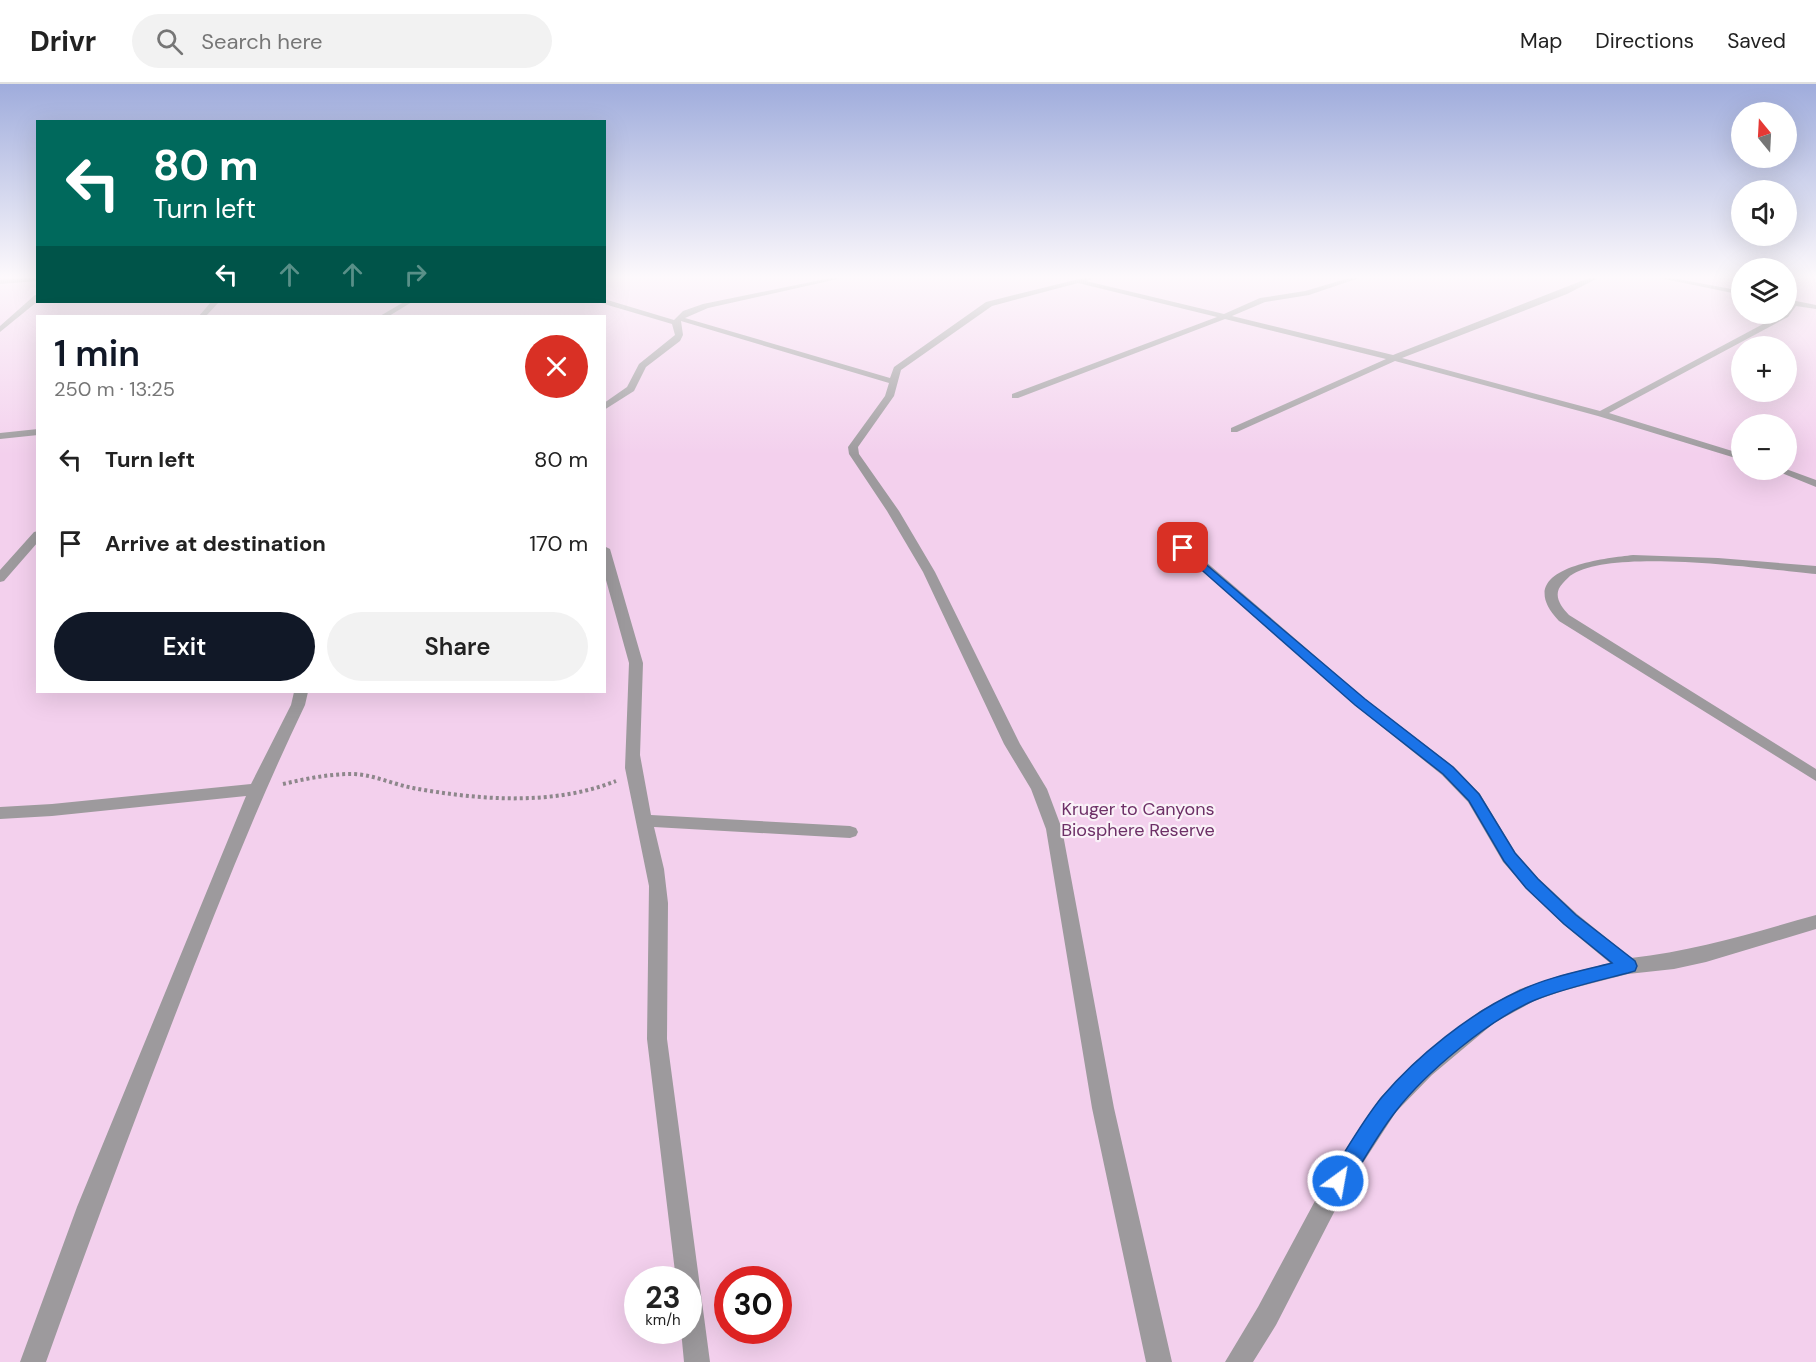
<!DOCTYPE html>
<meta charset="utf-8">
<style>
:root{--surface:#fff;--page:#f2f2f2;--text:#222;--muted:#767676;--line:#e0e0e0;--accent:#111827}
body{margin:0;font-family:"DM Sans",sans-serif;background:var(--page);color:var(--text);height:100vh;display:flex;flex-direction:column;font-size:22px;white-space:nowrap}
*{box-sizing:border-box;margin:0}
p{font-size:20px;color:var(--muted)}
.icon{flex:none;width:33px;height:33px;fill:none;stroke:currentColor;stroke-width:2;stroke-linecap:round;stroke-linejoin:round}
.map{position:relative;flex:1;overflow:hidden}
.sheet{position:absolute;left:36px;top:231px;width:570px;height:378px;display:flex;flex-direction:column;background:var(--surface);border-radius:0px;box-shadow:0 6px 24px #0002}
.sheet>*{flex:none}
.hud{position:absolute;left:36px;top:36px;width:570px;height:183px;border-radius:0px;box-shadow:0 6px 24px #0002;background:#00695c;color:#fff;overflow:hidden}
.needle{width:39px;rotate:342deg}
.fabs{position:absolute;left:1731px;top:18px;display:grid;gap:12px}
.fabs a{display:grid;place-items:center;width:66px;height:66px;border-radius:50%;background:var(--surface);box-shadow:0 6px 24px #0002;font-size:30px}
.speed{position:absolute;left:624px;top:1182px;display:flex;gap:12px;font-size:30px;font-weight:700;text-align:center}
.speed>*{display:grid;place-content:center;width:78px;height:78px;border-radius:50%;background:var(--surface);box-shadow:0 6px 24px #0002;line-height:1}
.speed small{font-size:15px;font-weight:400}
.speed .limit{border:9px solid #d22;background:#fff;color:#111}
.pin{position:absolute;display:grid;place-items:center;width:51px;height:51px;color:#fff;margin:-26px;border-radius:12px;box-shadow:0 3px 9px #0006}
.me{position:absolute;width:66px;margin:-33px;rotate:32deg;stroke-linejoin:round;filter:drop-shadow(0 0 4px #0008)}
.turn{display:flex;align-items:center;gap:21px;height:126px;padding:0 18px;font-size:27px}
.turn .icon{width:78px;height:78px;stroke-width:2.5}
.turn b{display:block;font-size:42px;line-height:51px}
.lanes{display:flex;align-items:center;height:57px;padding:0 18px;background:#0003;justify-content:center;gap:30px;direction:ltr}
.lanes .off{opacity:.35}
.round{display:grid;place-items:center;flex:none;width:63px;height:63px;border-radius:32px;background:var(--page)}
.overview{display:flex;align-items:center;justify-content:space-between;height:102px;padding:0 18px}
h1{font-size:36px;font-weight:600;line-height:45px;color:var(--accent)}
.cta{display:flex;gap:12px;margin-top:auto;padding:12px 18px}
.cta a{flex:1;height:69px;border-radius:36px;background:var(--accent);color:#fff;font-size:24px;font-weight:600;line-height:69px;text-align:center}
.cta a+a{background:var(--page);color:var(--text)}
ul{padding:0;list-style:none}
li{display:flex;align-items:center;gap:18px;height:84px;padding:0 18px}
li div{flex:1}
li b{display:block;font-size:22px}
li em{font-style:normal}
header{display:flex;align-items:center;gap:36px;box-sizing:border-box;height:84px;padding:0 30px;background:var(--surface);border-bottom:2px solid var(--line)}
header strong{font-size:28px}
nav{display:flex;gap:33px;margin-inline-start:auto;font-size:21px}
.search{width:420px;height:54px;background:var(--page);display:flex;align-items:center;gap:15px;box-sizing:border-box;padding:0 21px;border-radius:33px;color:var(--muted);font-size:22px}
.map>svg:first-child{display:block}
.green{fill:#f3d0ed;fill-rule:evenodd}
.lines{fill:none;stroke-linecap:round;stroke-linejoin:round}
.path{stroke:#8d878b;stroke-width:4;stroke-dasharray:3 3;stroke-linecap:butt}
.minor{fill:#9d9a9d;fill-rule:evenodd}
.route{fill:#1a73e8;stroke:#114b97;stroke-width:1.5}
.labels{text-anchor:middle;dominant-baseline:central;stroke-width:4.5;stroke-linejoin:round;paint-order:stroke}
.park-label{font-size:18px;fill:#6d3067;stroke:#faf1f8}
</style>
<header>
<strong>Drivr</strong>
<div class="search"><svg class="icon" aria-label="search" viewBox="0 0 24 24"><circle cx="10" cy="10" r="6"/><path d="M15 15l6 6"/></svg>Search here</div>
<nav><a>Map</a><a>Directions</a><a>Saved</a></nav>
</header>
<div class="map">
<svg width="1816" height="1278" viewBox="0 0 1816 1278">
<rect width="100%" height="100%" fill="#faf1f8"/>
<path class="green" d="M0 192H37L38 218H604L605 192H1741L1742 230H1786L1787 192H1816V1278H0ZM38 232H604V608H38ZM1742 262H1786V308H1742ZM1742 340H1786V386H1742ZM638 1196H688V1246H638ZM728 1196H778V1246H728Z"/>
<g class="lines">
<path class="path" d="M283 700C305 695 328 690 351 690 372 690 392 700 413 704 479 716 553 722 616 697"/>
<path class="minor" d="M840 192H851L708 224 685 234 890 294 894 283 986 218 1091 192H1101L1086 197 1224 230 1260 214 1305 207 1356 192H1365L1309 211 1265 218 1232 232 1393 271 1594 192H1602L1567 210 1402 274 1600 327 1782 230H1786L1789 223 1786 215 1816 221V225L1796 222 1788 233 1609 329 1742 370V376L1598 332 1395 277 1237 348H1231V344L1386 275 1225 235 1018 314H1012V310L1217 233 1078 199 992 222 901 286 894 312 858 363 859 370 899 427 935 488 1020 660 1047 705 1062 745 1114 1024 1172 1278H1146L1092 1024 1046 745 1031 705 1004 660 923 488 887 427 849 370 848 363 885 312 889 299 681 237 683 251 680 257 646 283 634 307 604 326V319L627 303 639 280 675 251 672 240 601 219 604 215 674 236 683 227 703 220Z
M1650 192H1662L1742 207V211Z
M38 193V197L0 200V196Z
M35 211H38V217L0 248V242Z
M211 218H219L206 232H199Z
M404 218H412L389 232H380Z
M38 345V351L0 355V349Z
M1786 385 1816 396V403L1774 386Z
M1165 445 1169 446 1365 615 1454 683 1480 710 1515 768 1538 794 1577 830 1631 874C1695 867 1755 848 1816 831V845L1706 878 1674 885 1628 890 1562 907 1534 917 1494 939 1432 991 1396 1028 1346 1105 1276 1241 1253 1278H1225L1258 1223 1330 1089 1380 1014 1416 977 1480 927 1520 905 1562 891 1610 879 1563 840 1526 804 1503 778 1468 718 1442 691 1355 621 1161 450V446Z
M38 447V458L4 497 0 498V486L34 448Z
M604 462 610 465 643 579 640 671 651 731 850 742 856 744 858 748 856 752 850 754 654 743 664 785 668 819 667 955 710 1278H684L681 1246H688V1196H676L647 955 649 802 625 684 629 579 604 489Z
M1633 471 1718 474 1816 482V490C1762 485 1617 464 1573 490 1569 492 1566 496 1563 499 1552 510 1560 522 1569 531L1816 685V697L1559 537C1510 485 1599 475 1633 471Z
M294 608H308L305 621C256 723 215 828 174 934 130 1048 87 1163 46 1278H20L77 1123 246 712 52 732 0 735V723L52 720 251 700 291 621Z"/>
</g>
<linearGradient id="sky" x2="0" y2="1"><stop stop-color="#9facdc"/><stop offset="0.52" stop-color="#fdf9fc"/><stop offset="1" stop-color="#fdf9fc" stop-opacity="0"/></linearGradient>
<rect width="1816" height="371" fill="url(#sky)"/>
<path class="route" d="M1183 461 1365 615 1453 683 1479 710 1515 769 1538 795 1576 831 1635 877 1637 882 1635 887 1628 889C1597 897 1565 904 1535 916 1490 935 1426 988 1396 1027 1377 1051 1362 1079 1346 1105L1338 1108 1331 1105 1328 1097 1331 1090C1347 1065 1363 1036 1382 1013 1417 972 1470 929 1519 907 1548 893 1581 887 1612 879L1564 840 1526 804 1504 777 1469 717 1443 690 1355 621 1179 466V462Z"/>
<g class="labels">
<g class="park-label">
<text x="1138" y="725">Kruger to Canyons<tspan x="1138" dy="21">Biosphere Reserve</tspan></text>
</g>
</g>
</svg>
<div class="fabs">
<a><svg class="needle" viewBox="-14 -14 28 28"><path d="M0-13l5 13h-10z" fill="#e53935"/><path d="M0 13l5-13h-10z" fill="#767676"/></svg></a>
<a><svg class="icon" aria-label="sound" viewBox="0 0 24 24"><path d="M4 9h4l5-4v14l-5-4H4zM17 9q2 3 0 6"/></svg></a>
<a><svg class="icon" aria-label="layers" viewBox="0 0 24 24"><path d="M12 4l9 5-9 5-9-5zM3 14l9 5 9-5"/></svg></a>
<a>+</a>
<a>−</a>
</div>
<div class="speed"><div>23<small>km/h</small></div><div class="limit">30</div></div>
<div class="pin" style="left:1183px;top:464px;background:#d93025"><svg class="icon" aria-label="arrive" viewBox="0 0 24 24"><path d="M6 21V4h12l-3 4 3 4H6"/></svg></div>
<svg class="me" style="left:1338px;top:1097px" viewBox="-20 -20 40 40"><circle r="17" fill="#1a73e8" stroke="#fff" stroke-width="3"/><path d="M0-11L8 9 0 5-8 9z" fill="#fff"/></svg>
<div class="hud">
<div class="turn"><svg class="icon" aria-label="left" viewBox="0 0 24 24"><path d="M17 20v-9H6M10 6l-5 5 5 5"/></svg><div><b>80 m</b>Turn left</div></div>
<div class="lanes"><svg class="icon" aria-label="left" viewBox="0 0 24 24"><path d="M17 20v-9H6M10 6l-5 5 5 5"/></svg><svg class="icon off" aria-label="ahead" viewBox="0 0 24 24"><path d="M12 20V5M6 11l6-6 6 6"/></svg><svg class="icon off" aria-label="ahead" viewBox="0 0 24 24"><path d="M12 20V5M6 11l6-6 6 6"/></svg><svg class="icon off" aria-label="right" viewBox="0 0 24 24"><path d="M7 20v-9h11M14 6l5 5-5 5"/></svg></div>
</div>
<section class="sheet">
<div class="overview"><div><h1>1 min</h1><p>250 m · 13:25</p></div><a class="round" style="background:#d93025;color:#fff"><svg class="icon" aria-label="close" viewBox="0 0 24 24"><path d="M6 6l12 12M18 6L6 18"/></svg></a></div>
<ul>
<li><svg class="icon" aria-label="left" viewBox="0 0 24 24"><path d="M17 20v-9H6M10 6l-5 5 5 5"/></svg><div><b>Turn left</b></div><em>80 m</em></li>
<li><svg class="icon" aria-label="arrive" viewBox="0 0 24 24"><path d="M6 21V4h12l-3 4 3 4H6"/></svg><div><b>Arrive at destination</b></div><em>170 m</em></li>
</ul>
<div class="cta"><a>Exit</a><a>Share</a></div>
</section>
</div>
